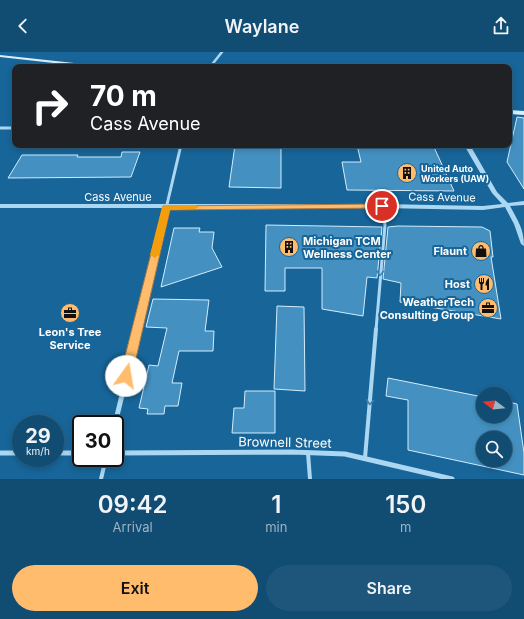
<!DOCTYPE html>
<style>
:root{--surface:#114c73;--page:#1e567b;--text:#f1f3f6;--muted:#9cb4c4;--line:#306385;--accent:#ffbc6c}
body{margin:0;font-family:Inter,sans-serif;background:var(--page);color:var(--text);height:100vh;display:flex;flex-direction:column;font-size:15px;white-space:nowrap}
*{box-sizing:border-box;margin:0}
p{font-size:13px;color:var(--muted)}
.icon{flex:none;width:22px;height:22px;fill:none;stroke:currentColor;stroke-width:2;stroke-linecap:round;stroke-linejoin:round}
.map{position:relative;height:427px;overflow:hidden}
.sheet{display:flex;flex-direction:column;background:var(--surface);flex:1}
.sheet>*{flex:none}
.banner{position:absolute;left:12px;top:12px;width:500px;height:84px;border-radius:8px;box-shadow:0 2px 6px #0003,0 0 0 1px var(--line);background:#202124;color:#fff;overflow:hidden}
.needle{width:26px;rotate:286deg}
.controls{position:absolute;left:476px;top:335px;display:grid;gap:8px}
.controls a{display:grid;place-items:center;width:36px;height:36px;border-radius:50%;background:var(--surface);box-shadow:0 2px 6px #0003,0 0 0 1px var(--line);font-size:20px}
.speed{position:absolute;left:12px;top:363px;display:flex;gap:8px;font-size:20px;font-weight:700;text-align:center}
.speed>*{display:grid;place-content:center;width:52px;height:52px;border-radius:50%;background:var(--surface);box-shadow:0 2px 6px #0003,0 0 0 1px var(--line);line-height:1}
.speed small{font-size:10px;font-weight:400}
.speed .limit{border:2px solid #111;border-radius:6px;background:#fff;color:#111}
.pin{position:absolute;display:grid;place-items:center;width:34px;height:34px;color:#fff;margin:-17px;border:2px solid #fff;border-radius:50%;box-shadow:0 1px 4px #0007}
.me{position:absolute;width:44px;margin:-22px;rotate:13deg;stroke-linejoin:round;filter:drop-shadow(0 0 3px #0008)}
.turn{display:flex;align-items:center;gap:14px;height:84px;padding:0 12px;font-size:18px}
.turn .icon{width:52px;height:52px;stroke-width:2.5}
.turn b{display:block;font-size:28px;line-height:34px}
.eta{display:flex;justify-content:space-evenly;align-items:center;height:68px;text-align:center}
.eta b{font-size:24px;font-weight:600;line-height:28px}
.button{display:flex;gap:8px;margin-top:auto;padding:8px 12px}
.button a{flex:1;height:46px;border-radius:24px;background:var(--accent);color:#111;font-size:16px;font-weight:600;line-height:46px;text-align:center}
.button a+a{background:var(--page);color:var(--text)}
header{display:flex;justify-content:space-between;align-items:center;height:52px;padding:0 12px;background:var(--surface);font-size:18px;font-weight:600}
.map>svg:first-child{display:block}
.building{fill:#4491c1;stroke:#d3ecfc;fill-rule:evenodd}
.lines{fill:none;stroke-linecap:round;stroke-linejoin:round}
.service-far2{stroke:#abd7f2;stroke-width:2.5}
.service-far1{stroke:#abd7f2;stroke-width:3}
.service{stroke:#abd7f2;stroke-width:4}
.minor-far3{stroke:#abd7f2;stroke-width:2.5}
.minor-far2{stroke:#abd7f2;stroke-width:3}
.minor-far1{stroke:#abd7f2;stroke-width:4}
.minor{stroke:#abd7f2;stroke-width:5}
.tertiary{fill:#abd7f2;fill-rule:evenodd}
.secondary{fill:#daeefc;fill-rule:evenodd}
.oneway{stroke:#3c82af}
.route{fill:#ffbc6c;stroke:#a67a46}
.slow{fill:#f59e0b}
.labels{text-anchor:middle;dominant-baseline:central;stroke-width:4;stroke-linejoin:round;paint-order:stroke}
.far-poi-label{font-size:9px;font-weight:bold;fill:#fff;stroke:#176599;text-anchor:start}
.street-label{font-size:11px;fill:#fff;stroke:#176599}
.poi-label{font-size:11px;font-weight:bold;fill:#fff;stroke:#176599;text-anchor:end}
.near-street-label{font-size:13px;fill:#fff;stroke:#176599}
</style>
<header><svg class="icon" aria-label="back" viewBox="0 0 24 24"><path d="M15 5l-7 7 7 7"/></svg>Waylane<svg class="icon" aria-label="share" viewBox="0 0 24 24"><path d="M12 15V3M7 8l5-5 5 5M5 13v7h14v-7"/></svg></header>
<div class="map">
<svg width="524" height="427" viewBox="0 0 524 427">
<rect width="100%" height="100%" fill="#176599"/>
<path class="building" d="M517 65 524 66V137L507 110Z
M235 93H281V136L229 135Z
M357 93H433L454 139 347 138 342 110H361Z
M122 100H140L131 125 8 126 22 103H78L77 105H121Z
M266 173 382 175 377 226 367 225 363 264 322 257V216H285V239H265Z
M398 174 482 175 490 179 493 205H491L501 267 400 250 401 231 383 227 388 175Z
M174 176H200L199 180H214L212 196 222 215 161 235Z
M153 247 209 248 205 279H214L213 299H179L172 331H182L178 354H165L164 362H147L148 357 139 356 149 313 158 314 167 276 146 275Z
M277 254 304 255 305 339 274 337Z
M388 326 483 345V364H505V349L517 352 524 401V423L408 398V348L386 344ZM483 386H505V408H483Z
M245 339H275V381H232L234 356H244Z"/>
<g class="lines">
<path class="service-far2" d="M382 154 383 161"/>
<path class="service-far1" d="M376 278 385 173 383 160"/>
<path class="service" d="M308 401 310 427
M365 406 376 277
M101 427 106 406"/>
<path class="minor-far3" d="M210 15 222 0"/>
<path class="minor-far2" d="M0 76H15
M165 161 181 93"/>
<path class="minor-far1" d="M137 278 165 160"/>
<path class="minor" d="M115 372 138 277
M0 401H21
M55 401H81
M115 401 292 400 345 402 452 427"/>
<path class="tertiary" d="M464 93H470L497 140 508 151 524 149V153L510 154C518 169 524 177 524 194L521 192 514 172 505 155 483 158 382 156H0V152H382L483 154 502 152 492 141Z"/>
<path class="secondary" d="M0 3 102 14 104 15H89L0 5Z
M509 58 524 59V63L509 62Z"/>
</g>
<defs><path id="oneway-chevron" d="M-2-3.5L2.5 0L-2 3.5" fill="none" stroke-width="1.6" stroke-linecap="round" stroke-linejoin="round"/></defs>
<g class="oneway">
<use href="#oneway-chevron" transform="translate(380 221) rotate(95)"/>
<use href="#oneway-chevron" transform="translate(370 350) rotate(95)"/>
</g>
<path class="route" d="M382 152 386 154 385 156 170 158 132 324 130 327 126 328 122 327 120 324 163 154Z"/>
<path class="slow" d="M166 153H195L199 155 195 157 170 158 159 203 155 206 150 203 162 155Z"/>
<defs>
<g id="building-disc" transform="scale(1)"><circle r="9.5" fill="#ffbc6c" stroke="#176599"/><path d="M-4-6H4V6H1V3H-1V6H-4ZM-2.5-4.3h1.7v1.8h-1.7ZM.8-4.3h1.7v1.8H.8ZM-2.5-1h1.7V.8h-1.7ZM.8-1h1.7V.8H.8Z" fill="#111"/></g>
<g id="shop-disc" transform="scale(1)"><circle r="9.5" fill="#ffbc6c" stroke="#176599"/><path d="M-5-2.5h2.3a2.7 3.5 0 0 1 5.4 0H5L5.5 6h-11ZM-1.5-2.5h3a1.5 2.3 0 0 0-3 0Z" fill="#111"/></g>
<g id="restaurant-disc" transform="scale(1)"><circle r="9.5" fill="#ffbc6c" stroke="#176599"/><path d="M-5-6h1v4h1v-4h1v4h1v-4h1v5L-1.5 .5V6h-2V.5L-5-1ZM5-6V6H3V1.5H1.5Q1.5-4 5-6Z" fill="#111"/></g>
<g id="office-disc" transform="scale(1)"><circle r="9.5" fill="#ffbc6c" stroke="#176599"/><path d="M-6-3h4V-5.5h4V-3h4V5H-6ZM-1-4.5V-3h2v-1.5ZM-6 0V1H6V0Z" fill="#111"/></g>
</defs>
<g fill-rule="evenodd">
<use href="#building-disc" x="407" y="121"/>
<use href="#building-disc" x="289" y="195"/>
<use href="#shop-disc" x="481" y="199"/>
<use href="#restaurant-disc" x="484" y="232"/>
<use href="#office-disc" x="488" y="256"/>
<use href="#office-disc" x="70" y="261"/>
</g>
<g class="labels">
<g class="far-poi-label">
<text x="421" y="116">United Auto<tspan x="421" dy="10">Workers (UAW)</tspan></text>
</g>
<g class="street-label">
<text x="118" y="145">Cass Avenue</text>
<text transform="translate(442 145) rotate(1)">Cass Avenue</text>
</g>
<g class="poi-label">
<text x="303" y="189" text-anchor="start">Michigan TCM<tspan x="303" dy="13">Wellness Center</tspan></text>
<text x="467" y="199">Flaunt</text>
<text x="470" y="232">Host</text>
<text x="474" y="250">WeatherTech<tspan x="474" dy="13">Consulting Group</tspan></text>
<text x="70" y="280" text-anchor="middle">Leon's Tree<tspan x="70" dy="13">Service</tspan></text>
</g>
<g class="near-street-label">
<text transform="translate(285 390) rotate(1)">Brownell Street</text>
</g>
</g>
</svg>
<div class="controls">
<a><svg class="needle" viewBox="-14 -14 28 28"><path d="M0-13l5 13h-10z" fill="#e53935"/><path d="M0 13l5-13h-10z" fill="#9cb4c4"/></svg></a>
<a><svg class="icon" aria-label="search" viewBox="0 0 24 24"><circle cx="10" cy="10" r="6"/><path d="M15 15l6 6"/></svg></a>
</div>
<div class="speed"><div>29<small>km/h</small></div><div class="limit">30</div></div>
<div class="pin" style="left:382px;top:154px;background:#d93025"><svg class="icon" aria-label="arrive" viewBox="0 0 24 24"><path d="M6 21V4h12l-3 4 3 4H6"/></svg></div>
<svg class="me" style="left:126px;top:324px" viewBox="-20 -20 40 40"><circle r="19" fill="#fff"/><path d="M0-13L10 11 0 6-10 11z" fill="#ffbc6c"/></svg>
<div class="banner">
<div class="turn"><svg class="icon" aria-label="right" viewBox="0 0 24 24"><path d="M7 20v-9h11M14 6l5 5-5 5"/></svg><div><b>70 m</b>Cass Avenue</div></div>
</div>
</div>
<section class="sheet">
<div class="eta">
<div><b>09:42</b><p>Arrival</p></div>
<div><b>1</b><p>min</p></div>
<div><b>150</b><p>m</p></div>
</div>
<div class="button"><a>Exit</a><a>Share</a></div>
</section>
